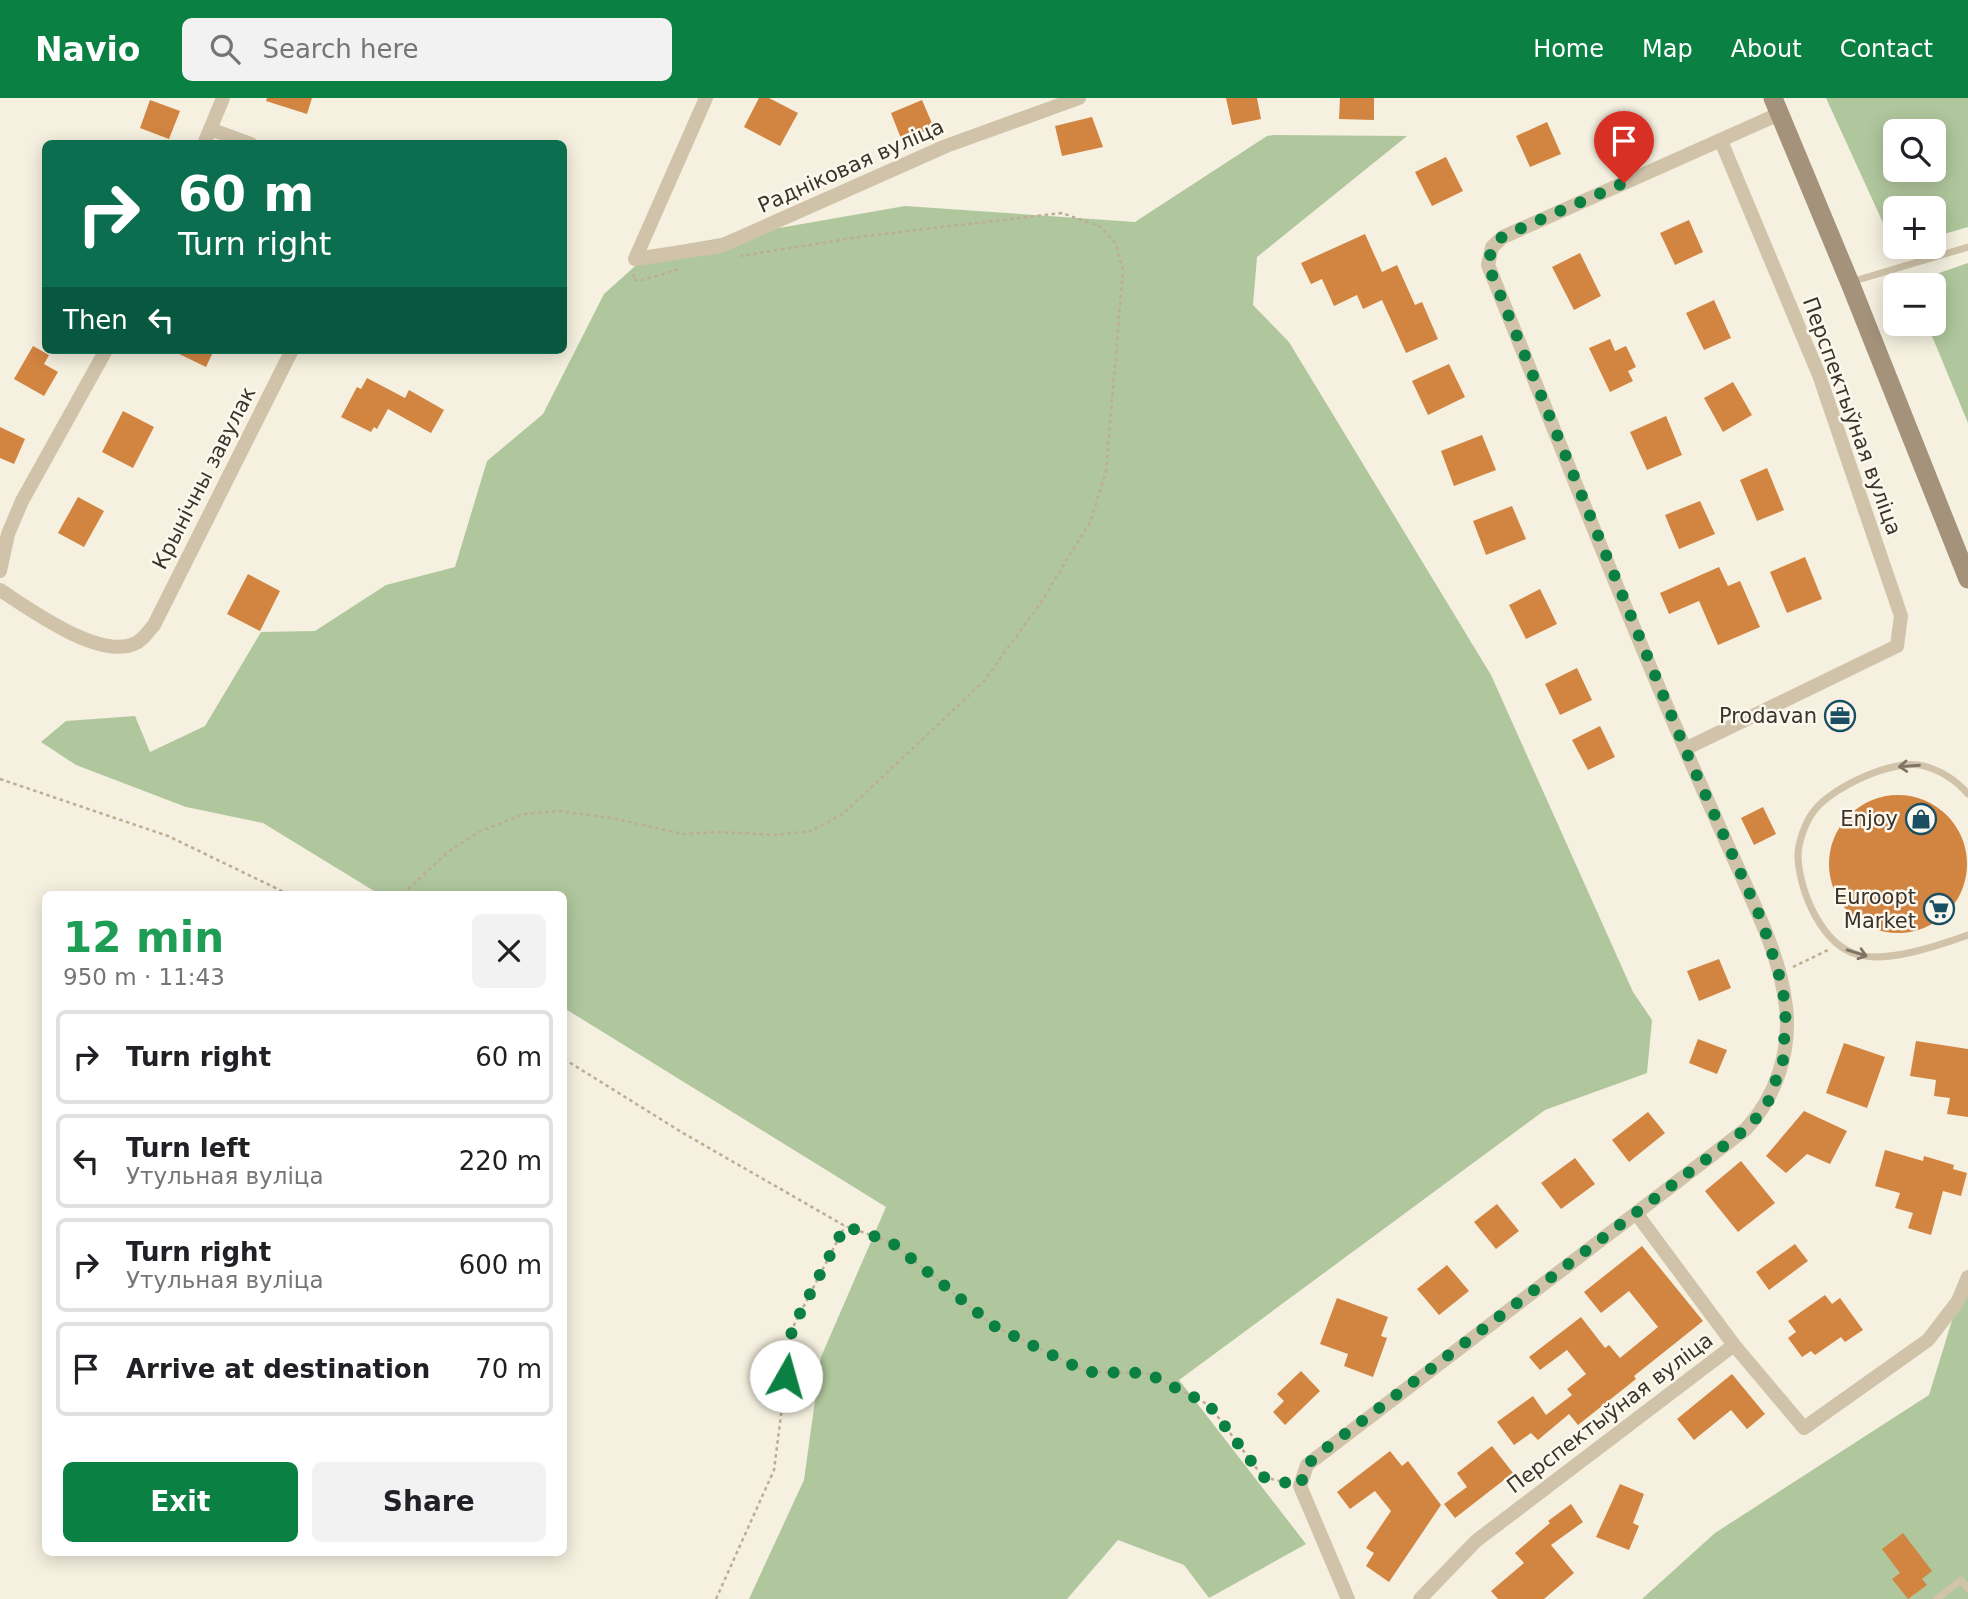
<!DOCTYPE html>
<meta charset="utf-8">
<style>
:root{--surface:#fff;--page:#f2f2f2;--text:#202124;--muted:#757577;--line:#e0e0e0;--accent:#0b8043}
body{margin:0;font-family:"DejaVu Sans",sans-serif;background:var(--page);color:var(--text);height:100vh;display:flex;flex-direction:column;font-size:26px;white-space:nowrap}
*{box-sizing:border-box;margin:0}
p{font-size:23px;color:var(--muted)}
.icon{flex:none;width:38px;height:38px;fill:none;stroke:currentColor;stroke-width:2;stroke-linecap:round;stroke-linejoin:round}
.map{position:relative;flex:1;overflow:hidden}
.panel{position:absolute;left:42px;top:793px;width:525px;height:665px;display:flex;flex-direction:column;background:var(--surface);border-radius:10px;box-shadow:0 4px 18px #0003}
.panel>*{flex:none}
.hud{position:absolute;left:42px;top:42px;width:525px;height:214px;border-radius:10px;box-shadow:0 4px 18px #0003;background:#0b6e4f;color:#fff;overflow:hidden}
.fabs{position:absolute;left:1883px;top:21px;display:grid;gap:14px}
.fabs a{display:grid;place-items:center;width:63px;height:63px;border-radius:10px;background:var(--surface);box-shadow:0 4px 18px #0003;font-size:35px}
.pin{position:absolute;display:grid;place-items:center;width:60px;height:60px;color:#fff;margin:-72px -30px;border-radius:50% 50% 50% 0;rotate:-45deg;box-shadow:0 0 7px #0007}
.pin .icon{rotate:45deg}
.me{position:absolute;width:77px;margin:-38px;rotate:7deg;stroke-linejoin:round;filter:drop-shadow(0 0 5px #0008)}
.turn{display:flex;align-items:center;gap:24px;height:147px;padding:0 21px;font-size:32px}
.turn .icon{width:91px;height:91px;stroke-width:2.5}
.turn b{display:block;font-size:49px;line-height:60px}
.then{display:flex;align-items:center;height:66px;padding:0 21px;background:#0003;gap:14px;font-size:26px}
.round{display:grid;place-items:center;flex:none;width:74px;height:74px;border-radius:10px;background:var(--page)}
.summary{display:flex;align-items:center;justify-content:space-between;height:119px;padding:0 21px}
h1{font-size:42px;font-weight:600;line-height:52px;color:#1e9e55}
.cta{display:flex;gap:14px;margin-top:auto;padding:14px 21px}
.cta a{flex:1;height:80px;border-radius:10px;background:var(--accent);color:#fff;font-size:28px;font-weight:600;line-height:80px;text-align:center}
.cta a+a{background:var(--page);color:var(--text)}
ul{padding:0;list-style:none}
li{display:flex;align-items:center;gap:21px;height:94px;margin:0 14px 10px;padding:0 7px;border:4px solid var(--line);border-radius:10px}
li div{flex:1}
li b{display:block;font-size:26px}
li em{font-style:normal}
header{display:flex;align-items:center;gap:42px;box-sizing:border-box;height:98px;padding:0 35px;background:var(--accent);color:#fff}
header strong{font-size:33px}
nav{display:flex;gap:38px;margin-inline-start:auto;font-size:24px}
.search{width:490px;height:63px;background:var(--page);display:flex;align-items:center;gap:18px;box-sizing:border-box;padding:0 24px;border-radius:10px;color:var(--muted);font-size:26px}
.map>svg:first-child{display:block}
.green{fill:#b0c79d;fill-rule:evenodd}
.building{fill:#d28441}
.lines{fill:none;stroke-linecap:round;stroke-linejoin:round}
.path{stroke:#bcad93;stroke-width:2.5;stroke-dasharray:3.5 3.5;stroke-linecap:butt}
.lane{stroke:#d0c3a9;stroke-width:7}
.street{stroke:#d0c3a9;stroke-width:14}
.secondary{stroke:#a4927a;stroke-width:19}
.oneway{stroke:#7f7463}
.route{stroke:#0b8043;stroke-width:12;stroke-dasharray:0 21.6}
.labels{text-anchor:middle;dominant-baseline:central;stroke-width:5;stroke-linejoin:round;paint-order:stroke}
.street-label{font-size:21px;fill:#3c332a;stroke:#fcf8ed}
.poi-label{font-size:21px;fill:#3c332a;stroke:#fcf8ed;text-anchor:end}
</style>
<header>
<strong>Navio</strong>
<div class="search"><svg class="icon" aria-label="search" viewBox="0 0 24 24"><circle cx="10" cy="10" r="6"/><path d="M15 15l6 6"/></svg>Search here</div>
<nav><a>Home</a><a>Map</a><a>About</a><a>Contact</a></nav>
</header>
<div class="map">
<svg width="1968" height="1501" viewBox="0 0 1968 1501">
<rect width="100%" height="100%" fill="#f5f0df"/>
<path class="green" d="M1826 0H1968V129L1934 139V110H1895V149H1902L1895 151ZM1895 33H1934V72H1895Z
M1274 37 1407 38 1257 159 1253 207 1289 244 1491 577 1633 894 1652 922 1647 975 1545 1012 1179 1282 1306 1446 1209 1500 1184 1467 1118 1442 1067 1501H749L804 1382 821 1259 886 1109 564 910V796H379L263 725 186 709 76 667 41 644 66 623 135 618 150 654 205 628 261 534 315 533 386 487 455 469 487 363 543 316 604 196 653 152 905 108 1135 124 1267 38Z
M1968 165V325L1927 226H1934V187H1911L1910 185Z
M1968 1179V1501H1642L1715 1435 1929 1297 1958 1203Z"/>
<path class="building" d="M267 0H312L307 16 266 3Z
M759 0H769L798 15 780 48 744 29Z
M1226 0H1257L1261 21 1232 27Z
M1340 0H1374V22L1339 21Z
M150 2 180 13 169 41 140 30Z
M922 2 934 30 902 43 891 15Z
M1092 19 1103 49 1062 58 1055 28Z
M1547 24 1561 56 1530 69 1516 38Z
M1446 59 1463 93 1432 108 1415 74Z
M1689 122 1703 154 1675 167 1660 135Z
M1365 136 1382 174 1397 167 1415 207 1422 204 1438 241 1406 255 1382 202 1363 211 1357 197 1334 208 1322 181 1311 186 1301 165Z
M1580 155 1601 198 1574 212 1552 169Z
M1714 202 1731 240 1704 252 1686 215Z
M1610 241 1615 253 1626 248 1636 269 1628 273 1633 283 1610 294 1589 250Z
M33 248 49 257 44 266 58 274 44 298 14 281Z
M171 252H214L206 269Z
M1449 266 1465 299 1428 317 1412 283Z
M367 280 405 300 409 292 444 312 431 335 388 311 377 331 374 329 371 334 341 319 357 289 361 291Z
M1733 284 1752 317 1723 334 1704 300Z
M123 313 154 329 133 370 102 354Z
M1666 318 1682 357 1647 372 1630 334Z
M0 329 25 341 14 366 0 360Z
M1482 337 1496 372 1454 388 1441 353Z
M1767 370 1784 412 1757 423 1740 382Z
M78 399 104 413 84 449 58 435Z
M1700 403 1715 436 1679 451 1665 417Z
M1512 408 1526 441 1486 457 1473 423Z
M1805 459 1822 501 1787 515 1770 474Z
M1719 469 1728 488 1740 483 1760 529 1718 547 1699 503 1669 516 1660 495Z
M248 476 280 493 260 533 227 516Z
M1540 491 1557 526 1526 541 1509 507Z
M1577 570 1592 602 1560 617 1545 586Z
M1600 628 1615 659 1588 672 1572 642Z
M1829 766a69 69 0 1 1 138 0a69 69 0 1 1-138 0Z
M1763 709 1776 736 1754 747 1741 720Z
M1719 861 1731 890 1699 903 1687 873Z
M1698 941 1727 952 1717 976 1689 965Z
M1916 943 1968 951V1019L1947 1016 1950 1000 1934 998 1936 982 1910 978Z
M1844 945 1885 959 1867 1010 1826 995Z
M1804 1013 1847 1033 1830 1066 1807 1056 1786 1075 1766 1058Z
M1648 1014 1665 1035 1629 1064 1612 1042Z
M1885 1052 1923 1063 1924 1058 1954 1067 1953 1071 1967 1075 1961 1098 1943 1093 1931 1137 1908 1130 1913 1115 1895 1110 1900 1095 1875 1088Z
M1575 1060 1595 1086 1561 1111 1541 1085Z
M1741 1063 1775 1105 1738 1134 1705 1093Z
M1497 1106 1519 1133 1496 1151 1474 1124Z
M1795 1146 1808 1163 1769 1192 1756 1174Z
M1642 1148 1703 1223 1634 1278 1636 1281 1578 1327 1569 1316 1538 1342 1531 1335 1514 1347 1497 1324 1533 1298 1546 1317 1572 1297 1567 1291 1586 1276 1567 1252 1540 1272 1529 1259 1581 1219 1605 1250 1609 1247 1620 1260 1658 1229 1629 1193 1601 1215 1584 1194Z
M1447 1167 1469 1193 1439 1217 1417 1191Z
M1825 1197 1832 1206 1840 1200 1863 1232 1845 1244 1841 1239 1815 1257 1811 1253 1802 1259 1788 1240 1796 1234 1788 1223Z
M1337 1200 1388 1219 1381 1238 1387 1240 1373 1279 1344 1268 1348 1256 1320 1246Z
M1301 1273 1320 1293 1285 1327 1273 1314 1284 1303 1277 1296Z
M1732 1276 1765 1316 1747 1331 1731 1312 1694 1342 1677 1321Z
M1492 1348 1513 1375 1455 1420 1444 1406 1467 1389 1457 1375Z
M1390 1353 1402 1368 1408 1363 1441 1407 1389 1484 1366 1468 1374 1455 1366 1450 1391 1413 1375 1393 1350 1411 1337 1394Z
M1620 1386 1644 1396 1633 1425 1639 1428 1629 1452 1596 1439Z
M1571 1406 1583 1424 1551 1447 1574 1475 1544 1501H1498L1491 1493 1524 1465 1515 1455 1550 1425 1548 1423Z
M1903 1435 1932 1473 1922 1481 1927 1487 1908 1501 1892 1481 1900 1475 1882 1451Z"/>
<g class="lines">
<path class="path" d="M634 176 633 182H643L679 171
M0 681 168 738 288 796
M403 796 449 753 481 733 524 716 560 713 612 720 683 736 721 734 775 737 811 733 843 716 983 584 1040 506 1091 422 1106 373 1123 172 1115 145 1101 129 1062 115 866 138 740 158
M1793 869 1828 852
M564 961 683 1035 845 1128 891 1144 994 1228 1087 1274 1147 1275 1209 1307 1263 1379 1284 1384
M716 1501 774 1372 792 1231 845 1128"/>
<path class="lane" d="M1851 184 1968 149
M1968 696C1956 682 1942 673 1924 668 1894 660 1832 689 1814 713 1805 724 1798 745 1798 758 1799 793 1822 848 1859 857 1888 865 1940 847 1968 837
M1937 1501 1961 1482 1968 1491"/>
<path class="street" d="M210 31 251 46
M204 46 223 0
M635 161 721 148 946 48 1079 0
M635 161 706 0
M0 473 8 436 22 403 106 252
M0 492C31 512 98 561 134 546 142 543 148 534 154 527L292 252
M1685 651 1897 548 1901 518 1819 277 1721 43
M1636 1115 1734 1247
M1348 1501 1300 1388 1307 1367 1746 1031C1776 999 1791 953 1786 909 1781 863 1760 820 1742 779 1723 737 1704 695 1686 653 1616 493 1554 329 1488 167L1492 149 1503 139 1779 16
M1420 1501 1476 1443 1734 1247 1804 1330 1928 1242 1958 1203 1968 1179"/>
<path class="secondary" d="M1773 0 1850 185 1968 481"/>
</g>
<defs><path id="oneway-shaft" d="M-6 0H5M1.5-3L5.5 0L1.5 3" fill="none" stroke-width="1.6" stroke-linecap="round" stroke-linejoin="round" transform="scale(1.75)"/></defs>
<g class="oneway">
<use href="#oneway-shaft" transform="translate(1909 668) rotate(176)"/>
<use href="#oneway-shaft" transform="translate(1857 855) rotate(17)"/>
</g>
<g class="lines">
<path class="route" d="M786 1278 792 1231 845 1128 891 1144 994 1228 1040 1251 1087 1274 1147 1275 1209 1307 1263 1379 1300 1388 1307 1367 1316 1358 1746 1031 1759 1017 1769 1002 1783 962 1786 909 1779 877 1762 823 1685 651 1488 167 1492 149 1503 138 1624 85"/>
</g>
<defs>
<g id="office-ring" transform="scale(1.575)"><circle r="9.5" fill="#fcf8ed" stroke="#1a4e63" stroke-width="1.5"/><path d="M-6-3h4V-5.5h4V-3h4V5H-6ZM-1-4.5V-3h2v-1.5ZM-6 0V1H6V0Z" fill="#1a4e63"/></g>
<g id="shop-ring" transform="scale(1.575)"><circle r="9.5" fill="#fcf8ed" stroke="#1a4e63" stroke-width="1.5"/><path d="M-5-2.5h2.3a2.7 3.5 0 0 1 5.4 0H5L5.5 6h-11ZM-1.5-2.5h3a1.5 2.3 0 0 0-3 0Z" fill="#1a4e63"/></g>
<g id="supermarket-ring" transform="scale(1.575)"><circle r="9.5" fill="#fcf8ed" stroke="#1a4e63" stroke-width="1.5"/><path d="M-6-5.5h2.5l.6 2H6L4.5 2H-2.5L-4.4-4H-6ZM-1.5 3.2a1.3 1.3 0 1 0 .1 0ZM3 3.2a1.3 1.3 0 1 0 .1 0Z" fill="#1a4e63"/></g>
</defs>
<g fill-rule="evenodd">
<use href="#office-ring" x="1840" y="618"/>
<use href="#shop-ring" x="1921" y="721"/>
<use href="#supermarket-ring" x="1939" y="811"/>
</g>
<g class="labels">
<g class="street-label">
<text transform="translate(851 68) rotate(-24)">Радніковая вуліца</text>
<text transform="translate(1852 318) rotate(70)">Перспектыўная вуліца</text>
<text transform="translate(204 380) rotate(-63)">Крынічны завулак</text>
<text transform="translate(1610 1315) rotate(-37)">Перспектыўная вуліца</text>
</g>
<g class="poi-label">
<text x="1817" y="618">Prodavan</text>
<text x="1898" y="721">Enjoy</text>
<text x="1916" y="799">Euroopt<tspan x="1916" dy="24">Market</tspan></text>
</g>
</g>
</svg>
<div class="fabs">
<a><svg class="icon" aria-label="search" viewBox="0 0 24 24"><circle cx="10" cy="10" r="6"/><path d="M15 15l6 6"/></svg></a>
<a>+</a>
<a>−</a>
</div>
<div class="pin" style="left:1624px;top:85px;background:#d93025"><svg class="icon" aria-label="arrive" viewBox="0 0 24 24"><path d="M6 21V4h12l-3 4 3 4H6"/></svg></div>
<svg class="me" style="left:786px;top:1278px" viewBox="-20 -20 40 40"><circle r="19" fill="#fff"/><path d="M0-13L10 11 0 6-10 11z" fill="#0b8043"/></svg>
<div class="hud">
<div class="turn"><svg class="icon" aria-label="right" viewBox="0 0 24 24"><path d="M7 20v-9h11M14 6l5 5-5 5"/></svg><div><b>60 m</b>Turn right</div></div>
<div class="then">Then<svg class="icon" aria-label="left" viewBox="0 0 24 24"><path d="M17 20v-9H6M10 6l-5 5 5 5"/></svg></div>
</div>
<section class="panel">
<div class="summary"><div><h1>12 min</h1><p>950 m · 11:43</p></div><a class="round"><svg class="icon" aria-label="close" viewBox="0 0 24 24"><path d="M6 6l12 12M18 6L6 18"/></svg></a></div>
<ul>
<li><svg class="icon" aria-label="right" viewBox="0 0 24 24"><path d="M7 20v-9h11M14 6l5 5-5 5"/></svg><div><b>Turn right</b></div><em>60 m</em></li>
<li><svg class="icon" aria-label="left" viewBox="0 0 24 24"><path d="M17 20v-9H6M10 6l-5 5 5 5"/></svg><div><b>Turn left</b><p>Утульная вуліца</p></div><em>220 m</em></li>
<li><svg class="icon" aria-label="right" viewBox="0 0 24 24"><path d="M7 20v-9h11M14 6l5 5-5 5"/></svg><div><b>Turn right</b><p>Утульная вуліца</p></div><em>600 m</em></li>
<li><svg class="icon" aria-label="arrive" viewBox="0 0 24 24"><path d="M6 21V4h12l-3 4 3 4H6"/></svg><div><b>Arrive at destination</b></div><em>70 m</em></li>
</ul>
<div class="cta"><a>Exit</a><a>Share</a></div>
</section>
</div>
